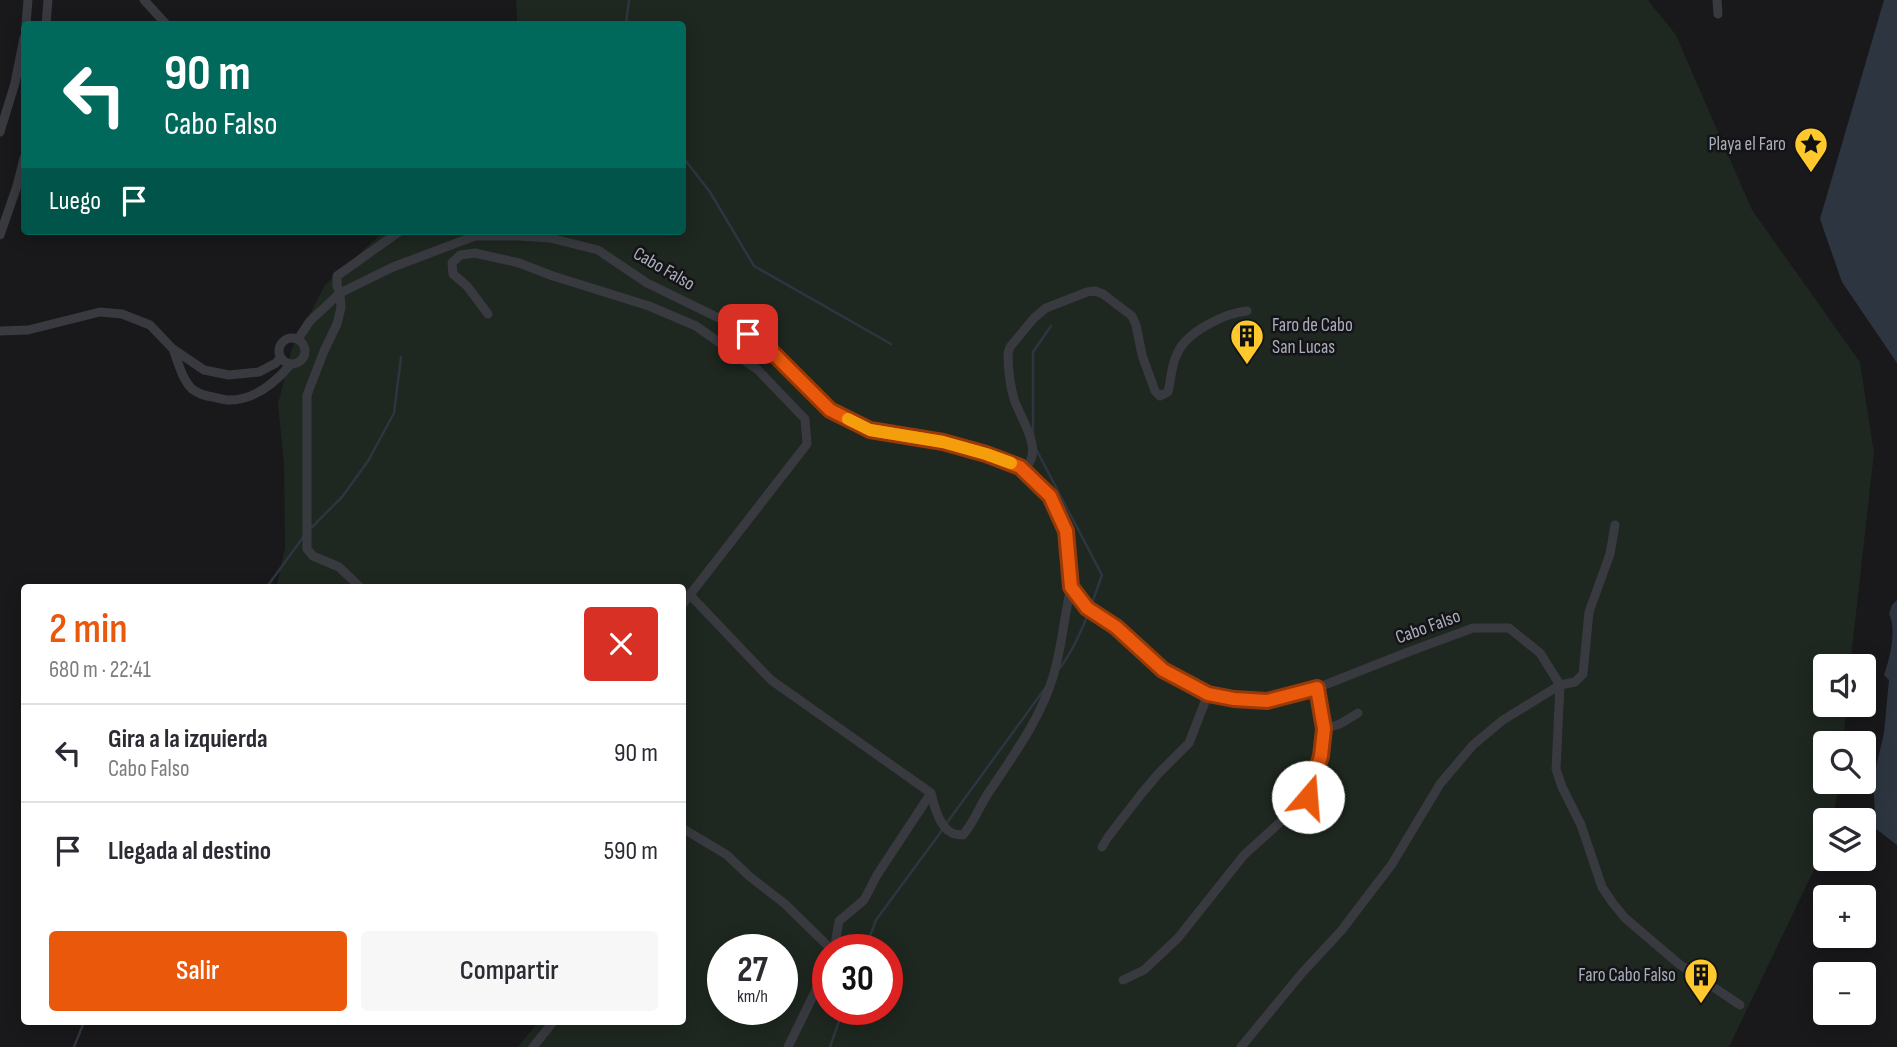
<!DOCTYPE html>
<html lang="es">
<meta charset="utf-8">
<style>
:root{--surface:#fff;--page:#f7f7f7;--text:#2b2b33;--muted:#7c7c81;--line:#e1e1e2;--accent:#ea580c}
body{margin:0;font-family:"Sofia Sans Condensed",sans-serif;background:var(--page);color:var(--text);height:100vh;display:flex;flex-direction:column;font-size:26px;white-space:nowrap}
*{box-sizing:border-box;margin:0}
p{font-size:23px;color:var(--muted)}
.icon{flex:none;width:38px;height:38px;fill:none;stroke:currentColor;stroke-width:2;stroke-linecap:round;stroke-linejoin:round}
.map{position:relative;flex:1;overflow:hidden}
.drawer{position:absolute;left:21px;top:584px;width:665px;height:441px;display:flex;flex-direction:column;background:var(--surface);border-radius:7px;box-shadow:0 4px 18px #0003}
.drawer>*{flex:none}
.banner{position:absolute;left:21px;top:21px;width:665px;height:214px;border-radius:7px;box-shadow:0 4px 18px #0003;background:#00695c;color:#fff;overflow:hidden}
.tools{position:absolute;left:1813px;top:654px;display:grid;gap:14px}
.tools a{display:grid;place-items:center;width:63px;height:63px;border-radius:7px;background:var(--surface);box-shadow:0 4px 18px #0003;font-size:35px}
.speed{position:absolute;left:707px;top:934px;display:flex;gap:14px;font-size:35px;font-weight:700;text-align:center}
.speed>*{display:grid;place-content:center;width:91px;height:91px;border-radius:50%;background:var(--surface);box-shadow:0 4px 18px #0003;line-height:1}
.speed small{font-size:18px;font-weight:400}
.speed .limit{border:10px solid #d22;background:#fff;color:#111}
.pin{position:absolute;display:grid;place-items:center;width:60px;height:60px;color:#fff;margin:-30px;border-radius:14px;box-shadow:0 4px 10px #0006}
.me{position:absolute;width:77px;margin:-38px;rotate:18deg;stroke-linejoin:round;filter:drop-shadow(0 0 5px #0008)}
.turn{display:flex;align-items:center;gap:24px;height:147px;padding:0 28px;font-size:32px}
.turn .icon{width:91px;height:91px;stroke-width:2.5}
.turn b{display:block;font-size:49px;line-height:60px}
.then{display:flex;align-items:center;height:66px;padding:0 28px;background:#0003;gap:14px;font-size:26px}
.round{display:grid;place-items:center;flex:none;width:74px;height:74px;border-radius:7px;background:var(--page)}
.headline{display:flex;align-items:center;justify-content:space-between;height:119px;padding:0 28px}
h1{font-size:42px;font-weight:600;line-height:52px;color:var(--accent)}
.cta{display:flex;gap:14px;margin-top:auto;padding:14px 28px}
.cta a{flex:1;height:80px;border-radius:7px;background:var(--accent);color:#fff;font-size:28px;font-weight:600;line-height:80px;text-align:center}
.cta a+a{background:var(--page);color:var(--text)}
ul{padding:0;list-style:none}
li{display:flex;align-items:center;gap:21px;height:98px;padding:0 28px;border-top:2px solid var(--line)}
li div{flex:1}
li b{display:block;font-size:26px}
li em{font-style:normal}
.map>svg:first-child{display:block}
.green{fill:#1e2720;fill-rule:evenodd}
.water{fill:#2d3640}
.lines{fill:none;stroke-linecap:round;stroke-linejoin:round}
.stream{stroke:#2d3640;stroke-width:2.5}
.street{stroke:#393a40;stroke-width:9}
.route-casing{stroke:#983908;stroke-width:18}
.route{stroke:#ea580c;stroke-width:12}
.slow{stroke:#f59e0b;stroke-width:12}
.labels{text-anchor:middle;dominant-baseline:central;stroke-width:5;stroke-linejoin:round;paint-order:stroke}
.poi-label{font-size:19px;fill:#aaaebc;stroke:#141316;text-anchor:end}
.street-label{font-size:19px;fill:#aaaebc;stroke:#141316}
</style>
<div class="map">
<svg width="1897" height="1047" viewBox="0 0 1897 1047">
<rect width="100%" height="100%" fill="#19181b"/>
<path class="green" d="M516 0H1648L1676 35 1752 210 1860 362 1874 453 1850 667H1825V705H1847L1843 744H1825V782H1840L1832 821H1825V847L1729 1047H518L538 1022H682V588H276L285 548 284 465 278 404 292 348 325 285 384 231H682V24H517ZM723 950H782V1010H723ZM828 950H887V1010H828Z"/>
<path class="water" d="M1884 0H1897V363L1842 282 1820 219Z
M1897 600V845L1876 829 1873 780 1884 733 1889 680 1884 675C1890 658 1897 629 1889 614L1892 605Z"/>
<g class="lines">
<path class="stream" d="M626 24 629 0
M682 156 710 192 754 266 891 344
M1033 436V352L1051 326
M1036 449 1102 575C1091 606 1080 641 1060 668
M311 528 342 497 368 461 394 413 401 357
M266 588 304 536
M946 824 1046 687
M865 950 876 920 943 829
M74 1047 84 1022
M830 1047 843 1010"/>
<path class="street" d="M144 0 166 24
M1717 0 1718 14
M26 24 28 0
M46 24 48 0
M0 132 15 83 24 38
M0 235 17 186 24 158
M488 314 467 286 453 274 452 263 460 255 475 253 519 263 553 276 649 306 696 326 758 370 805 419 807 444 682 605
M0 331 28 330 100 312 122 314 150 325 173 349 204 370 229 375 259 372 276 363 280 358
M279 351a13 13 0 1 1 26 0a13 13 0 1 1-26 0Z
M298 339 310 321 340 293 393 267 475 236H518L550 238 598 250 647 283 731 324 764 344 829 409 870 430 943 442 986 454 1020 467H1026C1044 449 1020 418 1014 399 1010 385 1008 367 1008 353L1010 347 1034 318 1046 308 1087 292 1095 291 1103 294 1132 316 1136 325 1142 355 1155 391 1160 396 1168 392C1171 380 1171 366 1177 354 1186 332 1225 313 1247 311
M173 349C178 362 182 379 192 389 199 394 205 396 213 397 218 398 224 400 229 400 254 400 275 383 290 365
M1020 467 1050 496 1066 531 1071 587 1087 609 1116 627 1163 670 1208 694 1234 699 1267 701 1317 688 1408 652 1473 628H1509L1540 653 1560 685 1556 769 1562 787 1581 825 1602 887 1612 902 1625 918 1679 964 1740 1005
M361 588 339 567 313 556 307 549V395L324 351 337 324 341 308 340 293 337 286V276L400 231
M690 595 771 680 931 793C934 805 939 827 952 833 955 835 959 834 963 835 975 821 980 804 991 789 1015 753 1040 719 1053 677 1062 647 1064 617 1071 587
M1324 729 1340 724 1358 713
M682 828 727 855 749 876 785 904 832 950
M1102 847 1108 837 1142 793 1159 773 1189 743 1208 694
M834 950 839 921 864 900 877 875 931 793
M1123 980 1144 970 1178 938 1244 855 1308 797 1321 756 1324 729 1317 688
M533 1047 553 1022
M788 1047 828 965
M1241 1047 1302 973 1341 931 1392 864 1440 784 1473 745 1503 720 1560 685 1575 682 1583 674 1589 612 1610 554 1615 525"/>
</g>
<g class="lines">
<g class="route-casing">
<path id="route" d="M748 334 764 344 830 410 870 430 943 442 986 454 1020 467 1050 496 1066 531 1071 587 1087 608 1116 627 1163 670 1208 694 1234 699 1267 701 1317 688 1324 729 1321 756 1308 797"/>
</g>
<use href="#route" class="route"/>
<path class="slow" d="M848 419 870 430 943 442 986 454 1011 463"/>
</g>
<defs>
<g id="sight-pin" transform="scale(1.75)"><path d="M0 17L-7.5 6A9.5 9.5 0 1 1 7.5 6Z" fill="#ffc82c" stroke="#141316"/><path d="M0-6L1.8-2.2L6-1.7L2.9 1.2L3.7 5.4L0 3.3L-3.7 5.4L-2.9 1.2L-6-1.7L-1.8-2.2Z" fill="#111"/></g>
<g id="building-pin" transform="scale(1.75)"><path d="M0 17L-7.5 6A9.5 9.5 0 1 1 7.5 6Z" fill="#ffc82c" stroke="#141316"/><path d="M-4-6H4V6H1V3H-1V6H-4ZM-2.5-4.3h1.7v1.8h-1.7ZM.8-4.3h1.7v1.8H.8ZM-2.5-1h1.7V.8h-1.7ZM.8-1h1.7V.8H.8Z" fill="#111"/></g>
</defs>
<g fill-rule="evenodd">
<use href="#sight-pin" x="1811" y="144"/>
<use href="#building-pin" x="1247" y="336"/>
<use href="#building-pin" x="1701" y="975"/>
</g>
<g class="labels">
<g class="poi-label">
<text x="1786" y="144">Playa el Faro</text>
<text x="1272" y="325" text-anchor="start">Faro de Cabo<tspan x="1272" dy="22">San Lucas</tspan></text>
<text x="1676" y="975">Faro Cabo Falso</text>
</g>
<g class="street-label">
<text transform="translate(664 269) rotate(30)">Cabo Falso</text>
<text transform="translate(1428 627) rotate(-20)">Cabo Falso</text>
</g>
</g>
</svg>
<div class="tools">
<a><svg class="icon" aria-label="sound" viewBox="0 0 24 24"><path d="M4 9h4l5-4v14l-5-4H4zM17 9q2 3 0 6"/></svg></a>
<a><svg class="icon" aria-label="search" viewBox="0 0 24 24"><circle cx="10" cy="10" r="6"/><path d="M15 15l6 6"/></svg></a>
<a><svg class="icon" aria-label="layers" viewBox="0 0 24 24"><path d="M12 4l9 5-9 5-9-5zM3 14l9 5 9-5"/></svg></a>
<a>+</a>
<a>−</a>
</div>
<div class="speed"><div>27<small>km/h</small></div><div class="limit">30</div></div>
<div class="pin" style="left:748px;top:334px;background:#d93025"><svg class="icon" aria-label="arrive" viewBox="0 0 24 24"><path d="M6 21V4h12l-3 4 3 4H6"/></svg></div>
<svg class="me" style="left:1308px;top:797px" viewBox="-20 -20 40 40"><circle r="19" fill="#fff"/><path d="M0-13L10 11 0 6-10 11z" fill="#ea580c"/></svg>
<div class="banner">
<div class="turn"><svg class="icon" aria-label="left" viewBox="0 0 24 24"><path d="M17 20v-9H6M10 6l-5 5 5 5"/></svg><div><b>90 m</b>Cabo Falso</div></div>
<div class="then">Luego<svg class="icon" aria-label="arrive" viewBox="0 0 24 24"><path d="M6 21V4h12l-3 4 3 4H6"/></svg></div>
</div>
<section class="drawer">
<div class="headline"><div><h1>2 min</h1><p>680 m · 22:41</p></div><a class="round" style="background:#d93025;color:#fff"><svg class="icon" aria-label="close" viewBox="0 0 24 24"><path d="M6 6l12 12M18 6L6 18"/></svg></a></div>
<ul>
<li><svg class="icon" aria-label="left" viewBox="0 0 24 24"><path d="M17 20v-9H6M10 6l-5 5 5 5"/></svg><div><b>Gira a la izquierda</b><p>Cabo Falso</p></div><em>90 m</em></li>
<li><svg class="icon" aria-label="arrive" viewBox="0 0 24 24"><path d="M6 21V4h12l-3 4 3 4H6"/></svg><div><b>Llegada al destino</b></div><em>590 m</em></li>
</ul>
<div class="cta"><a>Salir</a><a>Compartir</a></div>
</section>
</div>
